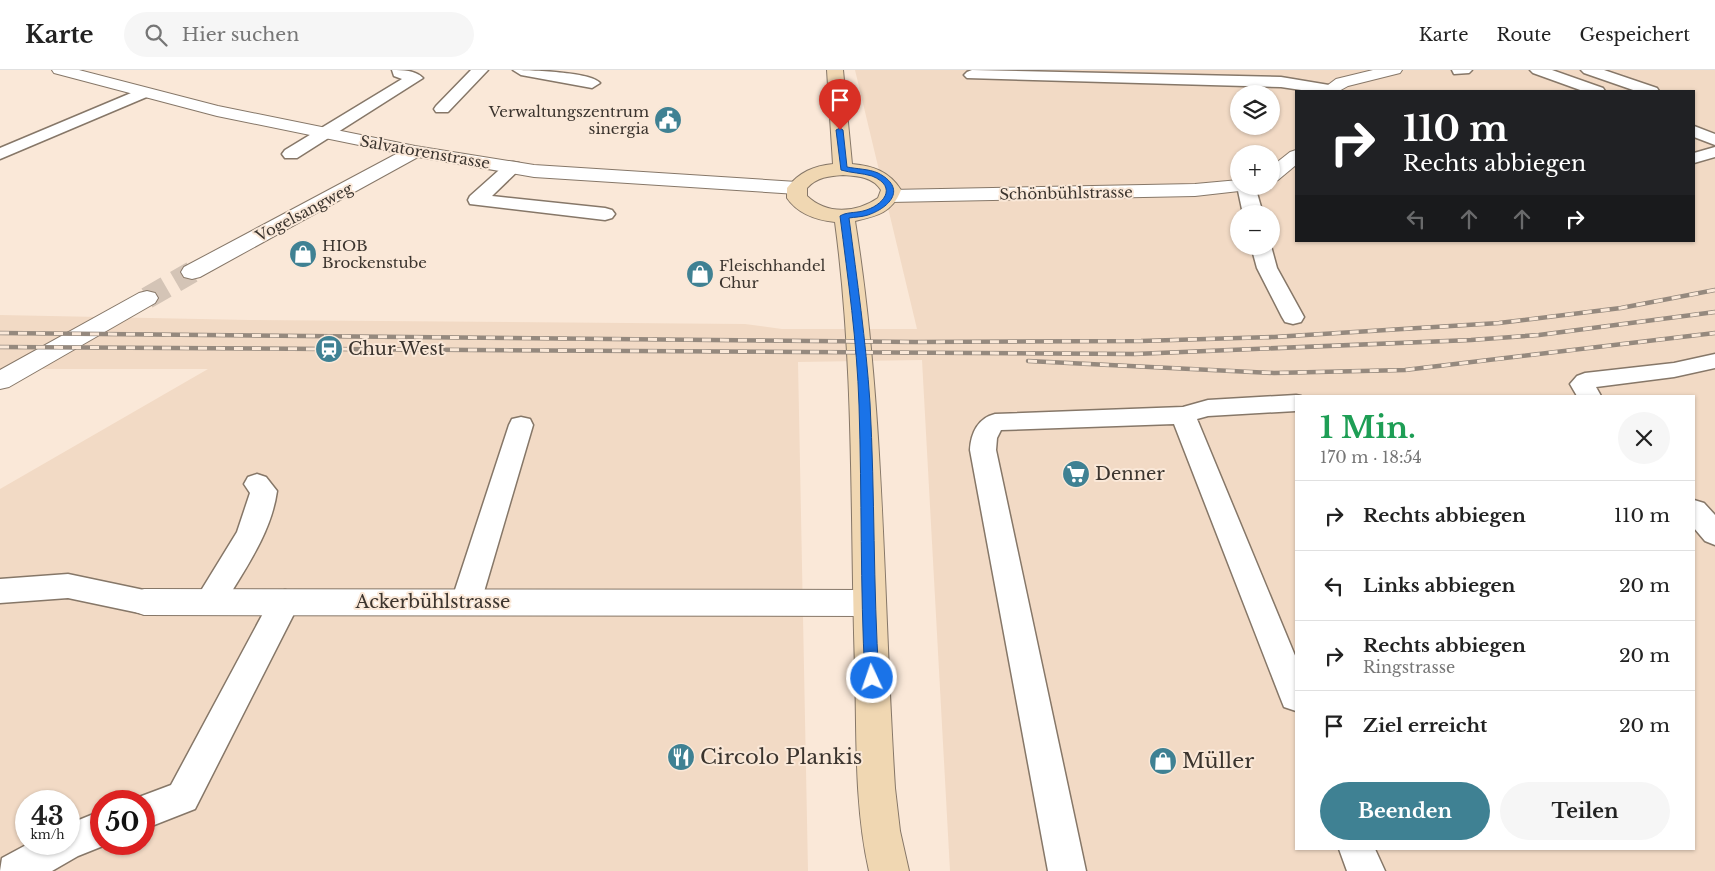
<!DOCTYPE html>
<html lang="de">
<meta charset="utf-8">
<style>
:root{--surface:#fff;--page:#f6f6f6;--text:#222;--muted:#767676;--line:#e0e0e0;--accent:#3f8193}
body{margin:0;font-family:"Libre Baskerville",serif;background:var(--page);color:var(--text);height:100vh;display:flex;flex-direction:column;font-size:19px;white-space:nowrap}
*{box-sizing:border-box;margin:0}
p{font-size:16px;color:var(--muted)}
.icon{flex:none;width:28px;height:28px;fill:none;stroke:currentColor;stroke-width:2;stroke-linecap:round;stroke-linejoin:round}
.map{position:relative;flex:1;overflow:hidden}
.details{position:absolute;left:1295px;top:325px;width:400px;height:455px;display:flex;flex-direction:column;background:var(--surface);border-radius:0px;box-shadow:0 1px 4px #0004}
.details>*{flex:none}
.guide{position:absolute;left:1295px;top:20px;width:400px;height:152px;border-radius:0px;box-shadow:0 1px 4px #0004;background:#202124;color:#fff;overflow:hidden}
.controls{position:absolute;left:1230px;top:15px;display:grid;gap:10px}
.controls a{display:grid;place-items:center;width:50px;height:50px;border-radius:50%;background:var(--surface);box-shadow:0 1px 4px #0004;font-size:25px}
.speed{position:absolute;left:15px;top:720px;display:flex;gap:10px;font-size:25px;font-weight:700;text-align:center}
.speed>*{display:grid;place-content:center;width:65px;height:65px;border-radius:50%;background:var(--surface);box-shadow:0 1px 4px #0004;line-height:1}
.speed small{font-size:12px;font-weight:400}
.speed .limit{border:8px solid #d22;background:#fff;color:#111}
.pin{position:absolute;display:grid;place-items:center;width:42px;height:42px;color:#fff;margin:-51px -21px;border-radius:50% 50% 50% 0;rotate:-45deg;box-shadow:0 0 5px #0007}
.pin .icon{rotate:45deg}
.me{position:absolute;width:55px;margin:-28px;rotate:357deg;stroke-linejoin:round;filter:drop-shadow(0 0 4px #0008)}
.turn{display:flex;align-items:center;gap:18px;height:105px;padding:0 25px;font-size:22px}
.turn .icon{width:65px;height:65px;stroke-width:2.5}
.turn b{display:block;font-size:35px;line-height:42px}
.lanes{display:flex;align-items:center;height:48px;padding:0 25px;background:#0003;justify-content:center;gap:25px;direction:ltr}
.lanes .off{opacity:.35}
.round{display:grid;place-items:center;flex:none;width:52px;height:52px;border-radius:26px;background:var(--page)}
.overview{display:flex;align-items:center;justify-content:space-between;height:85px;padding:0 25px}
h1{font-size:30px;font-weight:800;line-height:38px;color:#1e9e55}
.action{display:flex;gap:10px;margin-top:auto;padding:10px 25px}
.action a{flex:1;height:58px;border-radius:30px;background:var(--accent);color:#fff;font-size:20px;font-weight:800;line-height:58px;text-align:center}
.action a+a{background:var(--page);color:var(--text)}
ul{padding:0;list-style:none}
li{display:flex;align-items:center;gap:15px;height:70px;padding:0 25px;border-top:1px solid var(--line)}
li div{flex:1}
li b{display:block;font-size:19px}
li em{font-style:normal}
header{display:flex;align-items:center;gap:30px;box-sizing:border-box;height:70px;padding:0 25px;background:var(--surface);border-bottom:1px solid var(--line)}
header strong{font-size:24px}
nav{display:flex;gap:28px;margin-inline-start:auto;font-size:18px}
.search{width:350px;height:45px;background:var(--page);display:flex;align-items:center;gap:12px;box-sizing:border-box;padding:0 18px;border-radius:28px;color:var(--muted);font-size:19px}
.map>svg:first-child{display:block}
.built{fill:#f2dac5;fill-rule:evenodd}
.lines{fill:none;stroke-linecap:round;stroke-linejoin:round}
.street-tunnel{stroke:#d4c4b6;stroke-width:22;stroke-dasharray:22 11;stroke-linecap:butt}
.lane-casing{stroke:#867768;stroke-width:3}
.street-casing{stroke:#867768;stroke-width:2}
.secondary-casing{stroke:#867768;stroke-width:2}
.lane{fill:#fff;fill-rule:evenodd}
.street{fill:#fff;fill-rule:evenodd}
.secondary{fill:#f0d7b2;fill-rule:evenodd}
.rail-casing{stroke:#95897e;stroke-width:4.5}
.rail{stroke:#fae8d8;stroke-width:3;stroke-dasharray:9;stroke-linecap:butt}
.route{fill:#1a73e8;stroke:#114b97}
.labels{text-anchor:middle;dominant-baseline:central;stroke-width:4;stroke-linejoin:round;paint-order:stroke}
.far-poi-label{font-size:15px;fill:#3b342e;stroke:#fae8d8;text-anchor:start}
.far-street-label{font-size:15px;fill:#3b342e;stroke:#fae8d8}
.poi-label{font-size:18px;fill:#3b342e;stroke:#fae8d8;text-anchor:start}
.street-label{font-size:18px;fill:#3b342e;stroke:#fae8d8}
.near-poi-label{font-size:21px;fill:#3b342e;stroke:#fae8d8;text-anchor:start}
</style>
<header>
<strong>Karte</strong>
<div class="search"><svg class="icon" aria-label="search" viewBox="0 0 24 24"><circle cx="10" cy="10" r="6"/><path d="M15 15l6 6"/></svg>Hier suchen</div>
<nav><a>Karte</a><a>Route</a><a>Gespeichert</a></nav>
</header>
<div class="map">
<svg width="1715" height="801" viewBox="0 0 1715 801">
<rect width="100%" height="100%" fill="#fae8d8"/>
<path class="built" d="M855 0H1715V801H950L922 290 798 292 808 801H0V419L208 299H0V245L250 250 745 254 782 259H917ZM1296 21H1694V171H1296ZM1239 24H1271V56H1239ZM1239 84H1271V116H1239ZM1239 144H1271V176H1239ZM1296 326H1694V779H1296ZM26 731H69V774H26ZM101 731H144V774H101Z"/>
<g class="lines">
<path class="street-tunnel" d="M147 228 192 202"/>
<g class="lane-casing">
<path id="lane" d="M392 0C403 0 415 0 423 8L297 88H285L282 84 285 80 402 9 394 6Z
M471 0H488L448 42H436L434 39 436 36Z
M513 0C529 0 592 2 600 13L592 18 521 5Z
M972 0 1281 7 1329 15 1337 20 1308 21 1281 17 967 8 964 5 967 2Z
M1452 0H1472L1469 3 1454 4Z
M1530 0H1552L1603 18 1605 21H1583L1533 3Z
M1581 0H1604L1657 18 1659 21H1636L1584 3Z
M143 18 151 23 149 26 0 89V78Z
M1694 56 1715 64V75L1694 67Z
M1715 77V87L1694 93V83Z
M513 92 519 93 522 97 492 126 605 138 612 140 615 144 612 148 605 150 470 134 468 130 470 126 507 93Z
M1239 113V116H1255L1263 144H1243L1237 116Z
M1251 176H1271L1277 198 1304 247 1301 252 1293 254 1285 252 1282 247 1257 198Z
M1715 284V298L1674 307 1596 317 1601 326H1577L1570 314 1577 306 1585 303 1674 293Z
M1296 325 1301 326H1296V341L1208 346 1197 349 1296 588V641L1284 637 1280 627 1174 354 1001 360 997 368 996 380 1086 801H1048L970 380C971 363 978 348 995 344L1183 337 1208 330Z
M521 347 530 349 533 355 481 532 477 541 466 544 455 541 451 532 509 355 512 349Z
M257 404 266 407 277 421C271 465 242 503 220 541L209 544 198 541 194 532 237 462 250 423 244 414 248 407Z
M1694 430 1704 433 1715 445V475L1705 471 1694 458Z
M68 504 144 520 155 523 159 532 155 541 144 544 68 528 0 533V509Z
M285 520 296 523 300 532 195 739 144 759V731L131 730 171 715 274 523Z
M101 741V774H108L78 786 52 801H0L2 788 28 774H69V754Z
M1339 779H1375L1385 801H1347Z"/>
</g>
<g class="street-casing">
<path id="street" d="M52 0H79L218 36 415 76 534 95 797 112 804 114 807 118 804 122 797 124 534 107 418 87 200 207 192 209 184 207 181 202 184 197 398 83 217 46 54 3Z
M1373 0H1402L1400 3 1348 16 1339 21H1320L1336 9Z
M1296 80V95L1278 110 1271 112V97L1290 82Z
M1239 110V116H1250L1248 120 1195 126 890 132 883 130 880 126 883 122 890 120 1195 114Z
M147 221 155 223 158 228 155 233 9 317 0 319V300L139 223Z
M144 519 868 520 879 524 884 533 879 542 868 546 144 545 133 541 128 532 133 523Z"/>
</g>
<g class="secondary-casing">
<path id="secondary" d="M827 0H843L852 94C873 96 889 101 901 120 892 143 877 146 855 151 885 338 883 529 895 718L900 761 909 801H869C854 735 857 665 855 598 850 448 855 300 835 152 816 150 798 144 787 128V118C799 102 814 96 833 94ZM843 105C858 106 873 107 881 120L878 128C856 143 827 145 807 126V118C817 107 829 106 843 105Z"/>
</g>
<use href="#lane" class="lane"/>
<use href="#street" class="street"/>
<use href="#secondary" class="secondary"/>
<g class="rail-casing">
<path id="rail" d="M0 263 915 272 1141 271 1274 267 1499 253 1621 238 1715 220
M0 277 1135 284 1471 270 1539 265 1715 242
M1028 291 1274 303 1405 300 1715 263"/>
</g>
<use href="#rail" class="rail"/>
</g>
<path class="route" d="M840 58 843 60 847 97C857 99 869 99 878 103 907 118 891 137 868 145 862 147 855 147 849 148 857 210 866 271 870 333 875 425 873 516 879 608L877 612H867L865 608C860 517 862 426 859 335 857 272 848 209 840 146 846 142 855 143 863 141 883 136 899 117 872 106 862 103 851 103 841 100L836 60Z"/>
<defs>
<g id="civic-disc" transform="scale(1.4375)"><circle r="9.5" fill="#3f8193" stroke="#fae8d8"/><path d="M-.6-6.5H3V-4.5H.6V-3L4-1V1h2V6H-6V1h2V-1L-.6-3ZM-1.2 2.5V6h2.4V2.5Z" fill="#fff"/></g>
<g id="shop-disc" transform="scale(1.4375)"><circle r="9.5" fill="#3f8193" stroke="#fae8d8"/><path d="M-5-2.5h2.3a2.7 3.5 0 0 1 5.4 0H5L5.5 6h-11ZM-1.5-2.5h3a1.5 2.3 0 0 0-3 0Z" fill="#fff"/></g>
<g id="station-disc" transform="scale(1.4375)"><circle r="9.5" fill="#3f8193" stroke="#fae8d8"/><path d="M-3-6H3Q5-6 5-4V2Q5 4 3 4L4.5 6H3L1.5 4h-3L-3 6H-4.5L-3 4Q-5 4-5 2V-4Q-5-6-3-6ZM-3.5-4v3h7v-3ZM-3.5 1v1.5H-2V1ZM2 1v1.5H3.5V1Z" fill="#fff"/></g>
<g id="supermarket-disc" transform="scale(1.4375)"><circle r="9.5" fill="#3f8193" stroke="#fae8d8"/><path d="M-6-5.5h2.5l.6 2H6L4.5 2H-2.5L-4.4-4H-6ZM-1.5 3.2a1.3 1.3 0 1 0 .1 0ZM3 3.2a1.3 1.3 0 1 0 .1 0Z" fill="#fff"/></g>
<g id="restaurant-disc" transform="scale(1.4375)"><circle r="9.5" fill="#3f8193" stroke="#fae8d8"/><path d="M-5-6h1v4h1v-4h1v4h1v-4h1v5L-1.5 .5V6h-2V.5L-5-1ZM5-6V6H3V1.5H1.5Q1.5-4 5-6Z" fill="#fff"/></g>
</defs>
<g fill-rule="evenodd">
<use href="#civic-disc" x="668" y="50"/>
<use href="#shop-disc" x="303" y="184"/>
<use href="#shop-disc" x="700" y="204"/>
<use href="#station-disc" x="329" y="279"/>
<use href="#supermarket-disc" x="1076" y="404"/>
<use href="#restaurant-disc" x="681" y="687"/>
<use href="#shop-disc" x="1163" y="691"/>
</g>
<g class="labels">
<g class="far-poi-label">
<text x="649" y="41" text-anchor="end">Verwaltungszentrum<tspan x="649" dy="17">sinergia</tspan></text>
<text x="322" y="175">HIOB<tspan x="322" dy="17">Brockenstube</tspan></text>
<text x="719" y="195">Fleischhandel<tspan x="719" dy="17">Chur</tspan></text>
</g>
<g class="far-street-label">
<text transform="translate(425 82) rotate(10)">Salvatorenstrasse</text>
<text transform="translate(1066 123) rotate(-1)">Schönbühlstrasse</text>
<text transform="translate(304 142) rotate(-28)">Vogelsangweg</text>
</g>
<g class="poi-label">
<text x="348" y="279">Chur West</text>
<text x="1095" y="404">Denner</text>
</g>
<g class="street-label">
<text x="433" y="532">Ackerbühlstrasse</text>
</g>
<g class="near-poi-label">
<text x="700" y="687">Circolo Plankis</text>
<text x="1182" y="691">Müller</text>
</g>
</g>
</svg>
<div class="controls">
<a><svg class="icon" aria-label="layers" viewBox="0 0 24 24"><path d="M12 4l9 5-9 5-9-5zM3 14l9 5 9-5"/></svg></a>
<a>+</a>
<a>−</a>
</div>
<div class="speed"><div>43<small>km/h</small></div><div class="limit">50</div></div>
<div class="pin" style="left:840px;top:60px;background:#d93025"><svg class="icon" aria-label="arrive" viewBox="0 0 24 24"><path d="M6 21V4h12l-3 4 3 4H6"/></svg></div>
<svg class="me" style="left:872px;top:608px" viewBox="-20 -20 40 40"><circle r="17" fill="#1a73e8" stroke="#fff" stroke-width="3"/><path d="M0-11L8 9 0 5-8 9z" fill="#fff"/></svg>
<div class="guide">
<div class="turn"><svg class="icon" aria-label="right" viewBox="0 0 24 24"><path d="M7 20v-9h11M14 6l5 5-5 5"/></svg><div><b>110 m</b>Rechts abbiegen</div></div>
<div class="lanes"><svg class="icon off" aria-label="left" viewBox="0 0 24 24"><path d="M17 20v-9H6M10 6l-5 5 5 5"/></svg><svg class="icon off" aria-label="ahead" viewBox="0 0 24 24"><path d="M12 20V5M6 11l6-6 6 6"/></svg><svg class="icon off" aria-label="ahead" viewBox="0 0 24 24"><path d="M12 20V5M6 11l6-6 6 6"/></svg><svg class="icon" aria-label="right" viewBox="0 0 24 24"><path d="M7 20v-9h11M14 6l5 5-5 5"/></svg></div>
</div>
<section class="details">
<div class="overview"><div><h1>1 Min.</h1><p>170 m · 18:54</p></div><a class="round"><svg class="icon" aria-label="close" viewBox="0 0 24 24"><path d="M6 6l12 12M18 6L6 18"/></svg></a></div>
<ul>
<li><svg class="icon" aria-label="right" viewBox="0 0 24 24"><path d="M7 20v-9h11M14 6l5 5-5 5"/></svg><div><b>Rechts abbiegen</b></div><em>110 m</em></li>
<li><svg class="icon" aria-label="left" viewBox="0 0 24 24"><path d="M17 20v-9H6M10 6l-5 5 5 5"/></svg><div><b>Links abbiegen</b></div><em>20 m</em></li>
<li><svg class="icon" aria-label="right" viewBox="0 0 24 24"><path d="M7 20v-9h11M14 6l5 5-5 5"/></svg><div><b>Rechts abbiegen</b><p>Ringstrasse</p></div><em>20 m</em></li>
<li><svg class="icon" aria-label="arrive" viewBox="0 0 24 24"><path d="M6 21V4h12l-3 4 3 4H6"/></svg><div><b>Ziel erreicht</b></div><em>20 m</em></li>
</ul>
<div class="action"><a>Beenden</a><a>Teilen</a></div>
</section>
</div>
